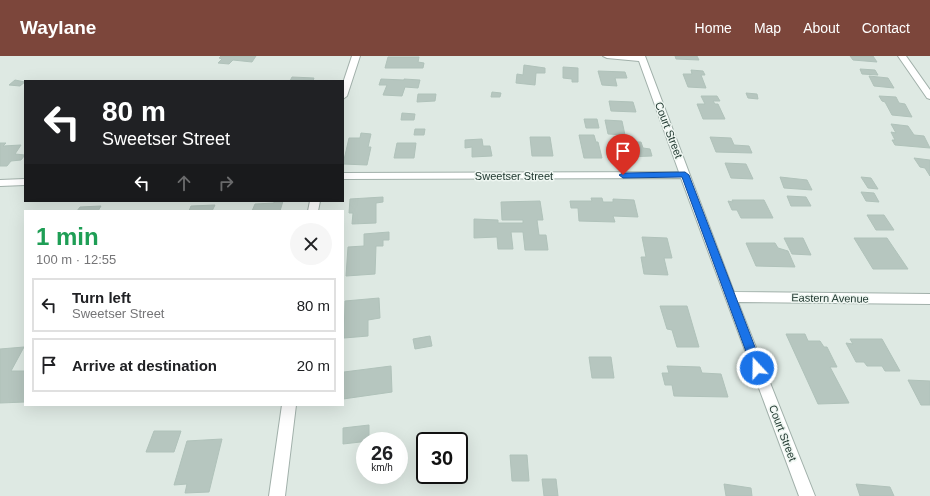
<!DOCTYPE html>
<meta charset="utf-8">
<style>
:root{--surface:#fff;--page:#f6f6f6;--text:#202124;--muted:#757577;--line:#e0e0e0;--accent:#7c463b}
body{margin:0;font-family:Arial,sans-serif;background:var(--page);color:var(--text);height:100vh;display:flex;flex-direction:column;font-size:15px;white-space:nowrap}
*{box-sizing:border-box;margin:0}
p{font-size:13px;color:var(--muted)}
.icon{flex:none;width:22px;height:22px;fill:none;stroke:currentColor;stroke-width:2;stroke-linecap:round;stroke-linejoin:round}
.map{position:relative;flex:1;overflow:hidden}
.drawer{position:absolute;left:24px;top:154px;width:320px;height:196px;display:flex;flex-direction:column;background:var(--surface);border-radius:0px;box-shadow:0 4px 16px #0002}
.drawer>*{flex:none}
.banner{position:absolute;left:24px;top:24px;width:320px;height:122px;border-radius:0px;box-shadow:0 4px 16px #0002;background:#202124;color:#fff;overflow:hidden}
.speed{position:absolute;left:356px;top:376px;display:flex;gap:8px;font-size:20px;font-weight:700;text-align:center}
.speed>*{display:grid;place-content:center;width:52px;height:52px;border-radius:50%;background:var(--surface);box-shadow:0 4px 16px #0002;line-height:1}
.speed small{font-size:10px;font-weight:400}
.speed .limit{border:2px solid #111;border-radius:6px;background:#fff;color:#111}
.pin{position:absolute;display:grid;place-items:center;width:34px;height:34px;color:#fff;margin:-41px -17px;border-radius:50% 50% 50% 0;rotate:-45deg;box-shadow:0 0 4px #0007}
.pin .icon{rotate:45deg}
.me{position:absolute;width:44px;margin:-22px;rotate:339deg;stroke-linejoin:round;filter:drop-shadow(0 0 3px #0008)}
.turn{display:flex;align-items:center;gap:14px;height:84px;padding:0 12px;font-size:18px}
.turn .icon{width:52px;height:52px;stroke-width:2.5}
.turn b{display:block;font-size:28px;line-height:34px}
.lanes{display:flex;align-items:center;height:38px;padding:0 12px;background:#0003;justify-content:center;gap:20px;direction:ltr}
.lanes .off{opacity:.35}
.round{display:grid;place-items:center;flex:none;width:42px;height:42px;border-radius:21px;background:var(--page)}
.overview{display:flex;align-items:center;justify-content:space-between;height:68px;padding:0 12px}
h1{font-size:24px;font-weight:700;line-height:30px;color:#1e9e55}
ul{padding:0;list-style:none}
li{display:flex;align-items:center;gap:12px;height:54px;margin:0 8px 6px;padding:0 4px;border:2px solid var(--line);border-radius:0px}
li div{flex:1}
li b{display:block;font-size:15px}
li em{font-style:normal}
header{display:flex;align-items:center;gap:24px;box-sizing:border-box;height:56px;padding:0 20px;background:var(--accent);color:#fff}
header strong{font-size:19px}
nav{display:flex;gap:22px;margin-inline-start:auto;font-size:14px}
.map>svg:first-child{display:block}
.building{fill:#b6c6bf;stroke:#b0c2ba}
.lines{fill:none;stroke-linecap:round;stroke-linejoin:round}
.minor-casing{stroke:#a1b0aa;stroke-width:2}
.minor{fill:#fff;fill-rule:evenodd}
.route{fill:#1a73e8;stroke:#114b97}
.labels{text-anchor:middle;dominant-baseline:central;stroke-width:3;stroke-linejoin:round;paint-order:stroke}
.street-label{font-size:11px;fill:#203830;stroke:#eef6f1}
</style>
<header>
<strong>Waylane</strong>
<nav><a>Home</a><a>Map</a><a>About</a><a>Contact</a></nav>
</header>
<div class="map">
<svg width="930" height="440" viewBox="0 0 930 440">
<rect width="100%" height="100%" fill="#dee9e3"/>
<path class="building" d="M221 0H256L252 6 233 4 229 8 218 7 222 3 219 2Z
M675 0H697L699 4 676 3Z
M850 0H873L877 6 853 4Z
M388 1H419L418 6 424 7 423 12H385Z
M524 9 545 12V17H536L535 29 516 27 517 18 523 19Z
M563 11 578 12V26H572V23L563 22Z
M860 13 875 14 878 19 862 18Z
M691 14 703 15 705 19H701L706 32 688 31 683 18H692Z
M598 15 625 16 627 22H615L617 30 602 29Z
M869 20 888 22 894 32 874 30Z
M292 21 314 22 313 25H290Z
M381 23 404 24V23L420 24 418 32 405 31 402 40 383 39 387 29H379Z
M15 24 25 26 20 30 9 29Z
M492 36 501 37 500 41H491Z
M746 37 757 38 758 43 748 42Z
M418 38H436L435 45 417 46Z
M701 40H717L720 45H713L715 48H718L725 63H703L697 48H705Z
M879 40 896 41 899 47 905 48 912 61 892 59 885 46 882 45Z
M609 45 633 46 636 56 611 55Z
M402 57 415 58 414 64H401Z
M584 63H597L599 72H586Z
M605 64 622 65 625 79 608 78Z
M891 68 908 70 914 79 924 80 930 92 895 89 892 84H895L891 76 896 77Z
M415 73H425L424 79H414Z
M361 77 371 78 368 91H371L367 109 343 108 349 82H360Z
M579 79H594L596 86H598L602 102H584Z
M530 81H550L553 100H532Z
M710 81 731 82 734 89 749 90 752 97 716 96Z
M482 83 483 90H490L492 100 472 101V91L465 92V84Z
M621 86H641L643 92 650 93 652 100 625 101Z
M0 87H6L3 90 21 89 15 98 25 99 21 104 11 105 7 110H0Z
M397 87H416L414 102H394Z
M914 102 930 104V120L925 112 920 111Z
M725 107 746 108 753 123 731 122Z
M780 121 807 124 812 134 784 132Z
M861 121 871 122 878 133 868 132Z
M861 136 874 137 879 146 866 145Z
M787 140 806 141 811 150H791Z
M383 141V146L376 147V167L352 168 353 157H349L350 143Z
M591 142H602L603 146H613V143L634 144 638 161 613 160 615 166 579 165 578 152H571L570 145H592Z
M732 144H764L773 162H741L737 154H732L728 145 733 146Z
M274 145H283L280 155H252L255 148 274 147Z
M540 145 543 164H537L539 179H546L548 194H525L523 176H511L513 193H498L497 181 474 182V163L498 164V167H523V164H502L501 146Z
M215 149 212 155H189L191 150Z
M101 150 98 155H77L80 151Z
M867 159H884L894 174H876Z
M389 176V184H383V190H376L375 218 346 220 348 191 364 190V178Z
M642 181 667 182 672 202H664L668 219 644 218 641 201H646Z
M784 182H803L811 199 792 198Z
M854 182H887L908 213H873Z
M746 187H775L778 192 788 195 795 211 756 210Z
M379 242 380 262 368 264V280L344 282 345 245Z
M660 250H687L699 291H677L672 274 667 273Z
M786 278H805L808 285H820L824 291H827L837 311H830L849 347 818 348Z
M430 280 432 290 415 293 413 283Z
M850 283H882L900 315H885L882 310H867L864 306H856L846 287 853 288Z
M24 291 11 315H25V346L0 347V293Z
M589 301H611L614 322H592Z
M391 310 392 336 343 343 344 316Z
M667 310 700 311 702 317 721 318 728 341 674 340 672 329H665L662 317H669Z
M908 324 930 325V349H921Z
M369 369V385L343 388V372Z
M154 375H181L174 396H146Z
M222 383 209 436 185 437 187 428 174 429 187 385Z
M510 399H527L529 425H512Z
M542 423H556L558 440H544Z
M724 428 751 432 752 440H726Z
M856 428 890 431 894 440H860Z"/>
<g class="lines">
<g class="minor-casing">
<path id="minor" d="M352 0H360L347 40 343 43V27Z
M603 0H645L734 236 930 238V248L738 246 815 440H799L681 122 343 123V117L679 116 639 5 607 2Z
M898 0H906L930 34V43L927 42Z
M25 123V129L0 130V124Z
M310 145H320L318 155H308Z
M282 349H296L285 440H269Z"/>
</g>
<use href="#minor" class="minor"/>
</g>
<path class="route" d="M685 116 689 119 763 312 761 315 757 317 754 315 752 312 682 121 623 122 619 119 623 117Z"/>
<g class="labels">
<g class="street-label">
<text transform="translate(669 74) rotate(69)">Court Street</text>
<text x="514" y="120">Sweetser Street</text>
<text transform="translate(830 242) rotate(1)">Eastern Avenue</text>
<text transform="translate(783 377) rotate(69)">Court Street</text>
</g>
</g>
</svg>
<div class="speed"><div>26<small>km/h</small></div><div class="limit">30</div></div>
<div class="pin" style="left:623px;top:119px;background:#d93025"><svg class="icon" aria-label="arrive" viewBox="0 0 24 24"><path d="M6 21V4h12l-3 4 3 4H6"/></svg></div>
<svg class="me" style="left:757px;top:312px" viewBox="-20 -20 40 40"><circle r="17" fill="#1a73e8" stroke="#fff" stroke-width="3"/><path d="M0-11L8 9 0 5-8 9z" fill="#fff"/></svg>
<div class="banner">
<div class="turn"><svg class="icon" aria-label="left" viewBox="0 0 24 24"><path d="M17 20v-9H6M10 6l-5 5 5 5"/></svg><div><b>80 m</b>Sweetser Street</div></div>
<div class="lanes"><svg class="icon" aria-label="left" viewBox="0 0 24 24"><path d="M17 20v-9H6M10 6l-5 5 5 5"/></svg><svg class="icon off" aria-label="ahead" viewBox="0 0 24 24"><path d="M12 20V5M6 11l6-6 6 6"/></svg><svg class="icon off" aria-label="right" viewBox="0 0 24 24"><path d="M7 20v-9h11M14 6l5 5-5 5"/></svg></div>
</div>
<section class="drawer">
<div class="overview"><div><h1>1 min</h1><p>100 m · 12:55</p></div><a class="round"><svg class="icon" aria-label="close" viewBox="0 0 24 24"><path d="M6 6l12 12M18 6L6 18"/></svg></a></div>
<ul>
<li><svg class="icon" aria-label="left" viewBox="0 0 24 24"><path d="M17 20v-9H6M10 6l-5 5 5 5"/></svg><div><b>Turn left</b><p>Sweetser Street</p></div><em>80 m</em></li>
<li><svg class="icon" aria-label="arrive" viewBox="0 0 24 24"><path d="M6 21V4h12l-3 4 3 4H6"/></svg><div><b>Arrive at destination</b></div><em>20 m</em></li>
</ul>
</section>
</div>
